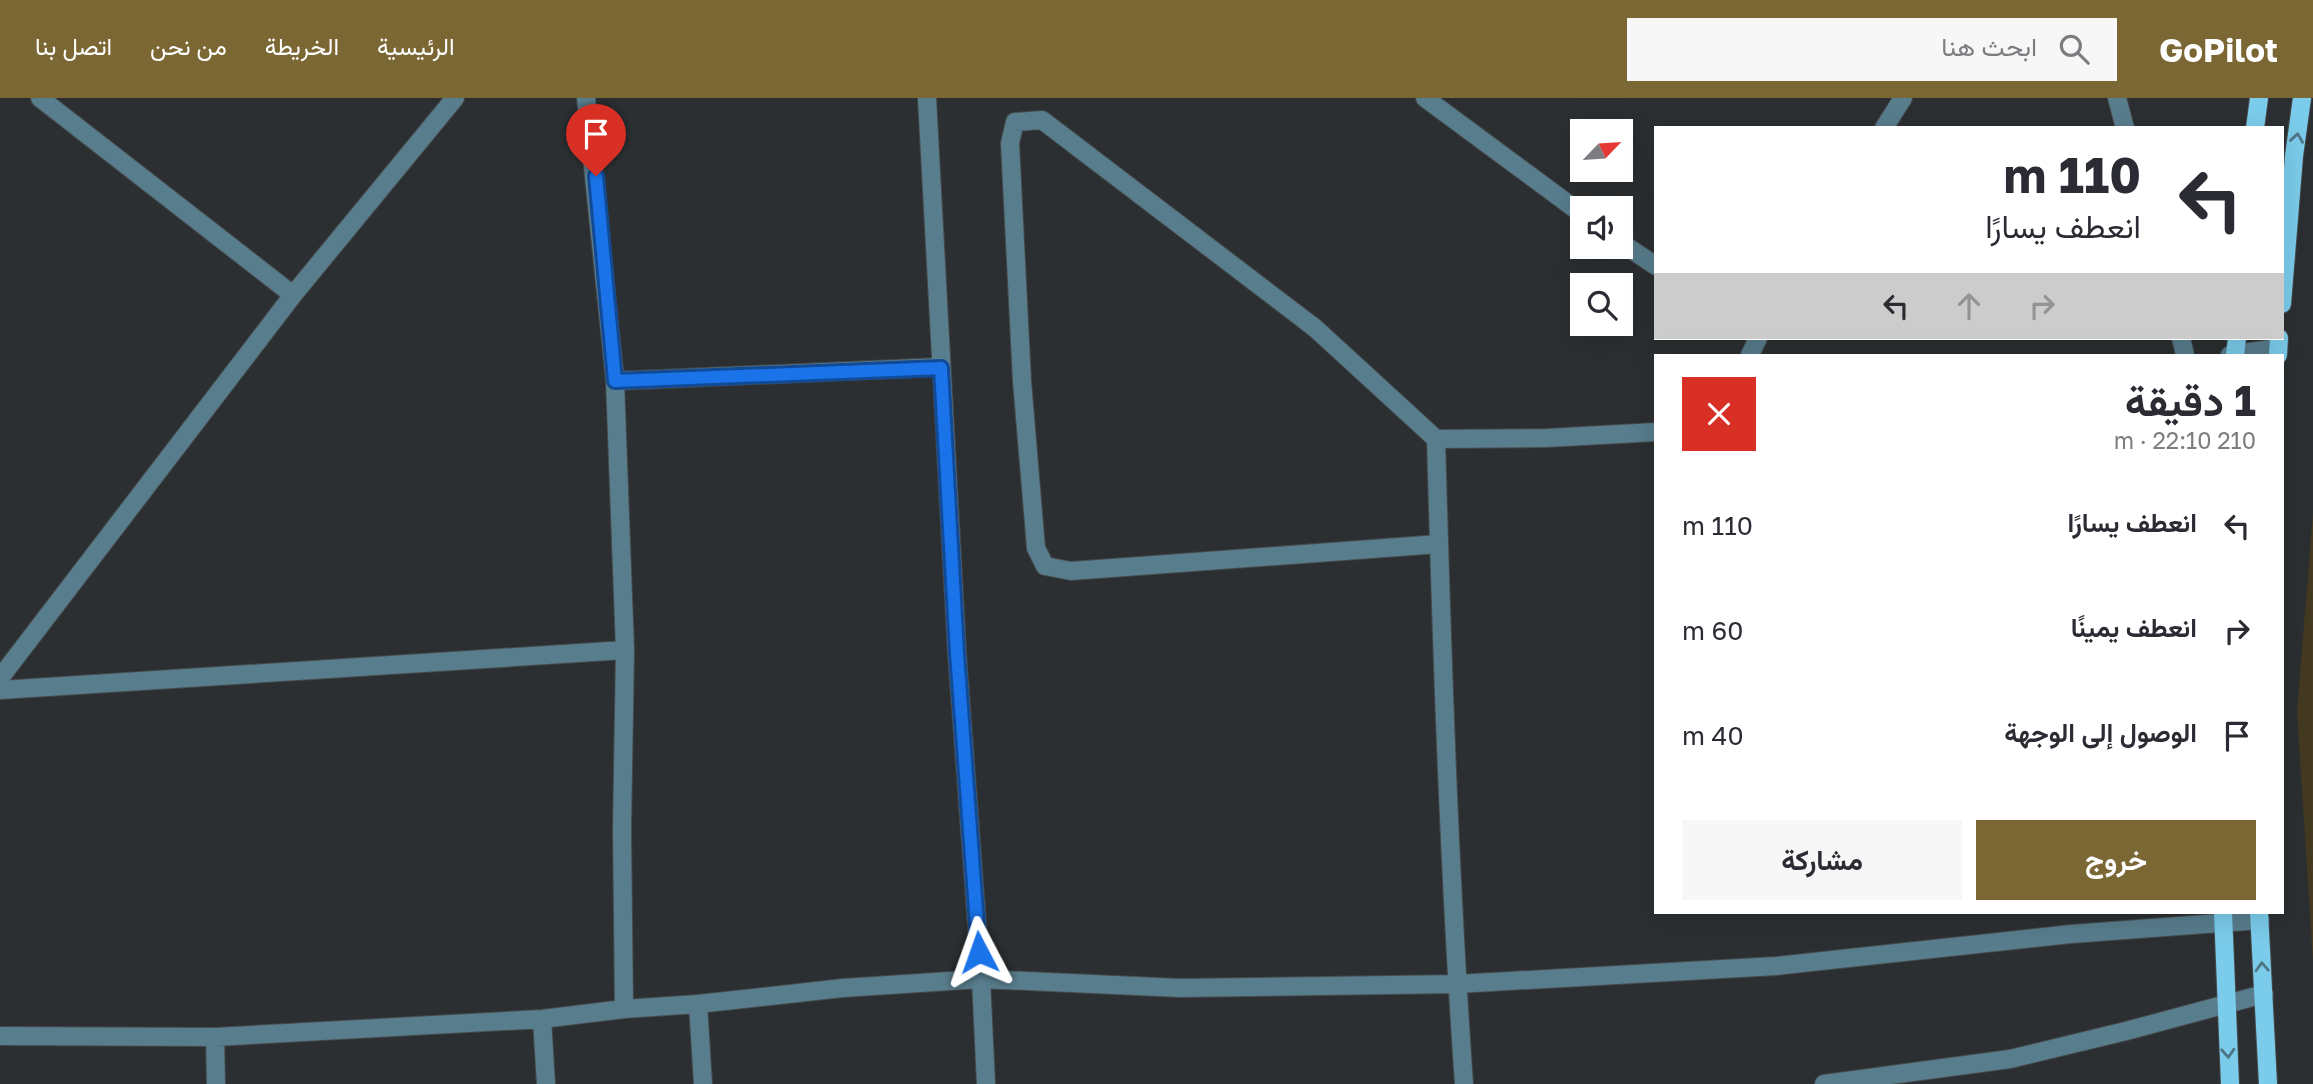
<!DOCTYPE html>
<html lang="ar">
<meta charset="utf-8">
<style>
:root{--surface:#fff;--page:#f7f7f7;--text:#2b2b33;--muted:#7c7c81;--accent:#7b6733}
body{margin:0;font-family:"Golos Text",Vazirmatn,sans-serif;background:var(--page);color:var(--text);direction:rtl;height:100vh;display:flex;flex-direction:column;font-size:26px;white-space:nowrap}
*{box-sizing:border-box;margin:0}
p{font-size:23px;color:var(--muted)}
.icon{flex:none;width:38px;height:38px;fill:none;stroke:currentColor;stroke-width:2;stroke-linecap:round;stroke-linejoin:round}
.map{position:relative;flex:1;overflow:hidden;direction:ltr}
.details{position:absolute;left:1654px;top:256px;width:630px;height:560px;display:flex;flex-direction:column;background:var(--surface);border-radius:0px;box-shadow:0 7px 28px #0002;direction:rtl}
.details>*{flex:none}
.banner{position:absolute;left:1654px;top:28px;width:630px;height:214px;border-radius:0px;box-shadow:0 7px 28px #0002;direction:rtl;background:#fff;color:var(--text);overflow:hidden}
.needle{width:46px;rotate:65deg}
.buttons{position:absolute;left:1570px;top:21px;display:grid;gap:14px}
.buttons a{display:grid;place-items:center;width:63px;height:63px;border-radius:0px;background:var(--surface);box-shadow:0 7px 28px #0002;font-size:35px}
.pin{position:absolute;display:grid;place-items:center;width:60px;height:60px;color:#fff;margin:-72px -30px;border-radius:50% 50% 50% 0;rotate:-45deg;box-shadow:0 0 7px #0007}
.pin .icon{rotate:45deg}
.me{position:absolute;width:77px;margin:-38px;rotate:356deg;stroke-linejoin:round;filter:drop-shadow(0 0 5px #0008)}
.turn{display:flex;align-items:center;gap:24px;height:147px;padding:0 28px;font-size:32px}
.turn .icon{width:91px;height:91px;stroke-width:2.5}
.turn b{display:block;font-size:49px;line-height:60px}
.lanes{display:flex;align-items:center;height:66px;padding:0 28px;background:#0003;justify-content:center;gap:35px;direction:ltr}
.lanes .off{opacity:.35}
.round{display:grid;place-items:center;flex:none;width:74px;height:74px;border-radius:0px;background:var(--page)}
.headline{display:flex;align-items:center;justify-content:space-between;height:119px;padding:0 28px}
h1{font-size:42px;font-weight:700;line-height:52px}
.primary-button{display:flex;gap:14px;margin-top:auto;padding:14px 28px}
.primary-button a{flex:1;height:80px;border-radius:0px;background:var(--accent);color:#fff;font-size:28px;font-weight:700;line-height:80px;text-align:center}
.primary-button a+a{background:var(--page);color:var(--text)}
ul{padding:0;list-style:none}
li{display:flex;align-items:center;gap:21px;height:105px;padding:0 28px}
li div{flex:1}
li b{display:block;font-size:26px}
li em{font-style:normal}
header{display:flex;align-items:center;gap:42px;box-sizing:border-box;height:98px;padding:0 35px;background:var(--accent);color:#fff}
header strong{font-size:33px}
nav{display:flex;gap:38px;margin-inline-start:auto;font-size:24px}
.search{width:490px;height:63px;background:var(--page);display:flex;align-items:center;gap:18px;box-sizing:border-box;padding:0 24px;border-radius:0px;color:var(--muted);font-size:26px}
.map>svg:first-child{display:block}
.green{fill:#443a22}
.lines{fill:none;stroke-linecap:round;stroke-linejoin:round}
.minor-casing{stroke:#464a4c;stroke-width:20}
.major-casing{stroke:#464a4c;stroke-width:20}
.minor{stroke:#587d8d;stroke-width:18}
.major{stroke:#7bcceb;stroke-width:18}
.oneway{stroke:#4f7685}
.route-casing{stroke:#114b97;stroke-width:18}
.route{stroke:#1a73e8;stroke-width:12}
</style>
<header>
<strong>GoPilot</strong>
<div class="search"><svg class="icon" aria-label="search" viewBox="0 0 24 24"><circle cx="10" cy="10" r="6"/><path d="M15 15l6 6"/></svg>ابحث هنا</div>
<nav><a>الرئيسية</a><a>الخريطة</a><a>من نحن</a><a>اتصل بنا</a></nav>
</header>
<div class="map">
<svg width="2313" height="986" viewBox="0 0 2313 986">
<rect width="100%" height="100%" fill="#2b2f31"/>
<path class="green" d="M2313 415V864L2297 613Z"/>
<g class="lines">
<g class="minor-casing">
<path id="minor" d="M40 0 293 197
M586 0 615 283 625 552 622 731 624 911
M927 0 957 555 981 881 986 986
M1425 0 1582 116
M2117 0 2125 30
M1884 30 1903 0
M1620 144 1656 168
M2181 240 2185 257
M1750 257 1758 240
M2230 257 2278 250
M615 283 941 269
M1436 341C1442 556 1449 771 1464 986
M1439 446 1071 473 1045 468 1036 450 1022 283 1010 45 1015 24 1042 22 1315 230 1436 341 1547 340 1656 334
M0 580 293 197 455 0
M0 592 625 552
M698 906 703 986
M542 921 546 986
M0 938 215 939 542 921 624 911 698 906 843 890 981 881 1180 890 1457 886 1776 868 2071 836 2260 822
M215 939 216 986
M1824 986 2010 961 2126 933 2264 896"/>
</g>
<g class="major-casing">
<path id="major" d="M2255 30 2259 0
M2282 206 2294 58 2302 0
M2235 257 2237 240
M2278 257 2279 240
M2223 814 2230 986
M2259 814 2268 986"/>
</g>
<use href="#minor" class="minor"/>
<use href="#major" class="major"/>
</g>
<defs><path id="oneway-chevron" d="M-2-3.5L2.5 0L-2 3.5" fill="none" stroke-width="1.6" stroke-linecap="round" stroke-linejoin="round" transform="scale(1.75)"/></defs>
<g class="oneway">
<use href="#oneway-chevron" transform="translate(2297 40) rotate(-82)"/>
<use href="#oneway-chevron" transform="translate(2262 869) rotate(-93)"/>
<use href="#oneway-chevron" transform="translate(2228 955) rotate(87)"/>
</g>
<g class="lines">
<g class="route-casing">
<path id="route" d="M596 78 615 283 941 270 957 555 979 854"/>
</g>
<use href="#route" class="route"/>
</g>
</svg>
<div class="buttons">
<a><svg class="needle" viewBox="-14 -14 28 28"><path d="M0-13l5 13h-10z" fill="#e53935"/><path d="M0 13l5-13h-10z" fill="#7c7c81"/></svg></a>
<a><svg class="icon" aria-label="sound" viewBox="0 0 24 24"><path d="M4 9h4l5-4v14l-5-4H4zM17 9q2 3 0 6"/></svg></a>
<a><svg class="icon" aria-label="search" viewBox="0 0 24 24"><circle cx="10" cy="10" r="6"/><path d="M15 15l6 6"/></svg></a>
</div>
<div class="pin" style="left:596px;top:78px;background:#d93025"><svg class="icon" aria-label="arrive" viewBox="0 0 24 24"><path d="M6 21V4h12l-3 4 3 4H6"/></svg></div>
<svg class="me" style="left:979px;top:854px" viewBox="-20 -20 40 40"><path d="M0-17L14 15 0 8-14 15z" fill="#1a73e8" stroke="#fff" stroke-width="4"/></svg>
<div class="banner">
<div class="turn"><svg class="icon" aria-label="left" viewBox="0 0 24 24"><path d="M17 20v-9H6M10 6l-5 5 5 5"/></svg><div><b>110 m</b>انعطف يسارًا</div></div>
<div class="lanes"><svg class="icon" aria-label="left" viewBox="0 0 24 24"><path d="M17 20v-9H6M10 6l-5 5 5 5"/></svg><svg class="icon off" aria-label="ahead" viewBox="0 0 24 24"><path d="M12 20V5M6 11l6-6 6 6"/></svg><svg class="icon off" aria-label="right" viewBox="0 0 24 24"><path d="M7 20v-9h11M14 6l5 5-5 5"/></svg></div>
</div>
<section class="details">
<div class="headline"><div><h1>1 دقيقة</h1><p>210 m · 22:10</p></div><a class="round" style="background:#d93025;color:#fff"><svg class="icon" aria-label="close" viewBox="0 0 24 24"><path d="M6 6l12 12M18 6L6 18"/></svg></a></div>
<ul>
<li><svg class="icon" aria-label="left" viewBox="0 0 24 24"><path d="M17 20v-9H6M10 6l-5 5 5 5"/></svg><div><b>انعطف يسارًا</b></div><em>110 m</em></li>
<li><svg class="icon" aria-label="right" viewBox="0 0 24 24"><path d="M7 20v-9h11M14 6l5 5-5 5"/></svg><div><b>انعطف يمينًا</b></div><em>60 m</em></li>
<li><svg class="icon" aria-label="arrive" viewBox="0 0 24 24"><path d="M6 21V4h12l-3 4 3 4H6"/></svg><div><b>الوصول إلى الوجهة</b></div><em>40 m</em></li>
</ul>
<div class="primary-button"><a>خروج</a><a>مشاركة</a></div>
</section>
</div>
